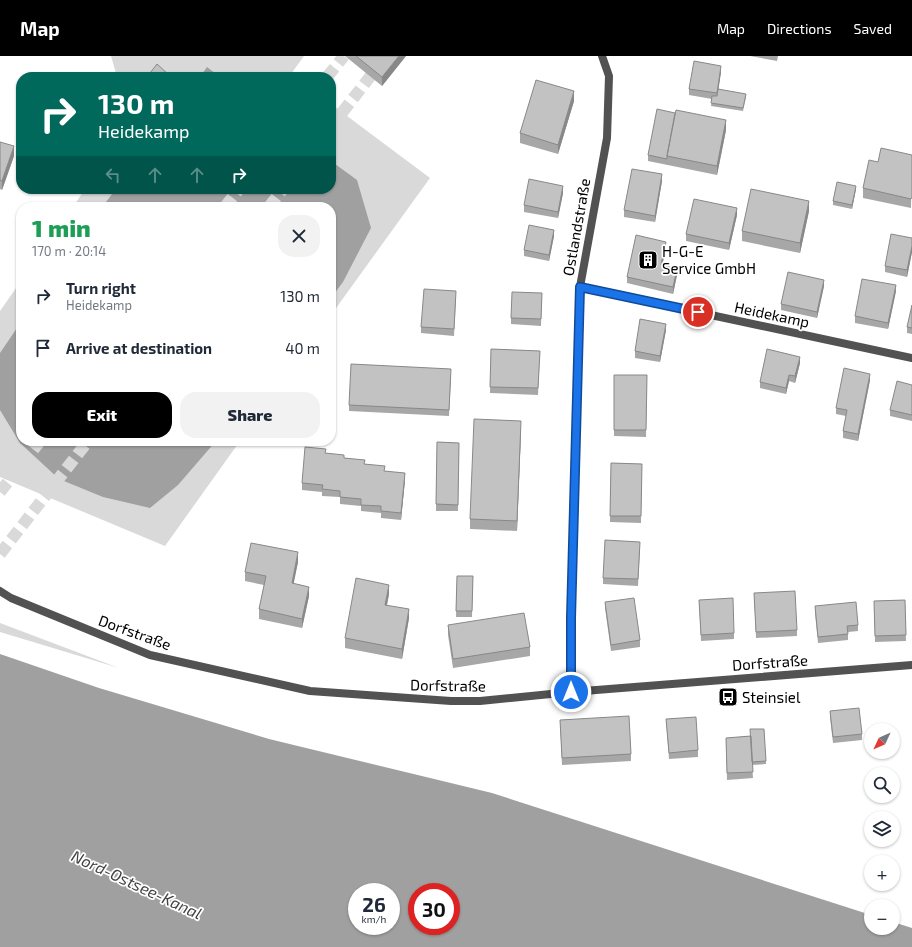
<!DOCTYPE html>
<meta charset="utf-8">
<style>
:root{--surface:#fff;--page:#f2f2f3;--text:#1f2937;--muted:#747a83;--accent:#000}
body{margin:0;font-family:"Exo 2",sans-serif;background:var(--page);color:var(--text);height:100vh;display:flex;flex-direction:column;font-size:15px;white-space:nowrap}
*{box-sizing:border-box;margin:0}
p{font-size:13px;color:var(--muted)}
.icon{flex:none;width:22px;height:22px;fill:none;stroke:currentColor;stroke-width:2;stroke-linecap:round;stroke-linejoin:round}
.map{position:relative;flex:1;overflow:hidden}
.panel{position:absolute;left:16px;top:146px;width:320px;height:244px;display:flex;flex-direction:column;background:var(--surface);border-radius:16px;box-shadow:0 1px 3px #0004}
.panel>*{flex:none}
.hud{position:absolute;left:16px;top:16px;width:320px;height:122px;border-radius:16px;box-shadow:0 1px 3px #0004;background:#00695c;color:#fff;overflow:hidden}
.needle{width:26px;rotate:226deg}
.buttons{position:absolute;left:864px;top:667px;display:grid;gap:8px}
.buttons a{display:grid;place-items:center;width:36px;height:36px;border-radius:50%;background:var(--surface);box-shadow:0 1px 3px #0004;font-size:20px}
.speed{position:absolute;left:348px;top:827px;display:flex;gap:8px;font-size:20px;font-weight:700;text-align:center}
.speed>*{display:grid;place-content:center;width:52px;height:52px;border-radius:50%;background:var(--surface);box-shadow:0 1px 3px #0004;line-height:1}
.speed small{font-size:10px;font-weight:400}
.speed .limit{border:6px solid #d22;background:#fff;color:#111}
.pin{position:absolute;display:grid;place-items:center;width:34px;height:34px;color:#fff;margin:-17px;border:2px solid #fff;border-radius:50%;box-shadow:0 1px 4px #0007}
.me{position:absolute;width:44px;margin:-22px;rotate:0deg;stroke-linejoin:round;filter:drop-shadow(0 0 3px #0008)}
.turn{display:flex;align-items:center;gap:14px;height:84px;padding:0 16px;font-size:18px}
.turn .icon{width:52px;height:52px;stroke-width:2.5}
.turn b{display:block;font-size:28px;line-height:34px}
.lanes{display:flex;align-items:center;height:38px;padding:0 16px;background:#0003;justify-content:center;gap:20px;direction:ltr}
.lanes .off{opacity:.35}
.round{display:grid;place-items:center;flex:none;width:42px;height:42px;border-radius:16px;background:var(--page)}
.head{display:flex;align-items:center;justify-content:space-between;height:68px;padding:0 16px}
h1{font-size:24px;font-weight:800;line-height:30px;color:#1e9e55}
.action{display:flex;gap:8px;margin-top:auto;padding:8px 16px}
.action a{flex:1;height:46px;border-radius:16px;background:var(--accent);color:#fff;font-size:16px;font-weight:800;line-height:46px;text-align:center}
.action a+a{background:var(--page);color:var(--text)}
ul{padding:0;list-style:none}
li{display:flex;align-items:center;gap:12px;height:52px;padding:0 16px}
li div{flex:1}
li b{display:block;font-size:15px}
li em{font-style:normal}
header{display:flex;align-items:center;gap:24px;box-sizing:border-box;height:56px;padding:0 20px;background:var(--accent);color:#fff}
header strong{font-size:19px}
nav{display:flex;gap:22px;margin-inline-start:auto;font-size:14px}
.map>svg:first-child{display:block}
.green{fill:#d9d9d9}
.water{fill:#a0a0a0;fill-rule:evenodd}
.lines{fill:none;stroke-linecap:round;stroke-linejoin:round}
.highway-tunnel{stroke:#d9d9d9;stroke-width:12;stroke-dasharray:12 6;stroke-linecap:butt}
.street{stroke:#525252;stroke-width:8}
.wall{fill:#a7a7a7}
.shaded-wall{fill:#888}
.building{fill:#c2c2c2;stroke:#888}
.route-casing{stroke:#114b97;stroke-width:10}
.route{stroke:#1a73e8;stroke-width:7}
.labels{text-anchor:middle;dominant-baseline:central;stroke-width:3.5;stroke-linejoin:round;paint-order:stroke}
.street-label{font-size:15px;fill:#000;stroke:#fff}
.poi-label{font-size:15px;fill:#000;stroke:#fff;text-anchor:start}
.water-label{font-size:16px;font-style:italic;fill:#414141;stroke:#fff}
</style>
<header>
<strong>Map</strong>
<nav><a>Map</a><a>Directions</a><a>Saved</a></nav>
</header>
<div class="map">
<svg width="912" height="891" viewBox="0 0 912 891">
<rect width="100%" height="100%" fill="#fff"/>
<path class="green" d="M111 0H304L291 18 295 21H117Z
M331 48 430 122 331 259V151H73L85 133H331Z
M21 225V385H240L165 490 0 421V255Z
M0 567 119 612 0 576Z"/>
<path class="water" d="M207 11 220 21H200Z
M331 105 357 124 371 172 343 226 331 242V151H102L116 133H331Z
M21 266V385H216L178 429 150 452 103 441 59 423 20 387 0 354V297Z
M0 598 99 632 269 683 492 737 871 859V872H893V866L912 872V891H0ZM357 836H391V870H357ZM417 836H451V870H417Z"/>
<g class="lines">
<path class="highway-tunnel" d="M327 21 344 0
M331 71 386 0
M225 151 239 133
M269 151 283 133
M0 436 40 385
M0 498 88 385"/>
<path class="street" d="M580 231 912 302
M0 535 11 542 150 599 310 635 451 645H480L571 636 912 609
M571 636V562L580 231 607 82 609 20 602 0"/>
</g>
<path class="wall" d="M345 0H406L382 30Z
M750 0H778L777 5Z
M721 16 718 33 746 41 743 55 711 50 712 43 689 39V33Z
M150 17 169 21H150Z
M574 45 558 98 520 87V77Z
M726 74 717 119 648 105V99Z
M0 86 14 100 2 134 0 133Z
M912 99 911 152 863 142V132L878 106Z
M662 125 655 166 624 161V154Z
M856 133 852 153 833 149V145Z
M563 137 558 162 524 156V149Z
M809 155 800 197 742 185V175Z
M737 159 729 194 686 185V178Z
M554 180 549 205 524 200V194Z
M912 182V196L907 221 885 216V210Z
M666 192 662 209 677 219 673 238 627 227V221Z
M824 230 817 262 781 254V248Z
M896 235 888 273 855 267V260Z
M542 237 541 270 511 268V262Z
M456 242 454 280 421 277V271Z
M912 249V278L907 277V271Z
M666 274 660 306 635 302V295Z
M491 293 540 295 538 339 490 337Z
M800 307 795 327 789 325 786 338 760 332V326Z
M614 319H647L646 381 614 380Z
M451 320 449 360 349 355V349Z
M870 324 858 385 843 382V375L846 360 836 358V352Z
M912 329V365L890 360V354Z
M521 375 517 475 470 473V463Z
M437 386 459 387 458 455H436Z
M326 397 344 402 365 408 405 424 401 464 381 462V457L361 455V450L340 448V441L322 440V436L302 434V427Z
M611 407 642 408 641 467 610 466Z
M640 492 638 530 603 528V522Z
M298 506 293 527 309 540 302 572 259 563V553L264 529 245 525V516Z
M457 520H473L472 561H456Z
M754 537 797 574V580L756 582Z
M389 538 387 549 409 562 402 603 345 592V582Z
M699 544 734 577V583L701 585Z
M905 544 906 585 875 586 874 545Z
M605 546 640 584V591L611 595 605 552Z
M815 550 858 569V575L848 576V584L818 587 815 557Z
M448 569 530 591V600L453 612 448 579Z
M830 655 862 678V684L833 687 830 661Z
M666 663 698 694V701L669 703Z
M560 664 631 698V705L562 709Z
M764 673 766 708 752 709 753 722 727 724 726 682 750 680Z"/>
<path class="shaded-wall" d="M399 0H406L382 30V21Z
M721 10V16L717 44V37Z
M574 35V45L558 98V89Z
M726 64V74L717 119V110Z
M14 90V100L2 134V125Z
M662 118V125L655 166V160Z
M563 130V137L558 162V156Z
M856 130V133L852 153V149Z
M809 145V155L800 197V187Z
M737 152V159L729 194V187Z
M554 174V180L549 205V199Z
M666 186V192L661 215V209Z
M912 190V196L907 221V214Z
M677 213V219L673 238V231Z
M824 224V230L817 262V256Z
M896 229V235L888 273V267Z
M666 268V274L660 306V300Z
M800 301V307L795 327V320Z
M870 318V324L858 385V378Z
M789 319V325L786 338V332Z
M521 365V375L517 475V465Z
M405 417V424L401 464V457Z
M298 496V506L292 536V527Z
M389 529V538L385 558V549Z
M309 531V540L302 572V563Z
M409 553V562L402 603V593Z"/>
<path class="building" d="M356 0H399L382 21Z
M694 5 721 10 717 37 689 33Z
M157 8 169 19 167 21H154L150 17Z
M536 24 574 35 558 89 520 77Z
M718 33 746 38 743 52 711 47 712 40H717Z
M657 53 675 57 667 100V103L648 99Z
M676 54 726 64 717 110 667 100Z
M0 86 14 90 2 125 0 124Z
M881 92 912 99V141L911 143 863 132 869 104 878 106Z
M632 113 662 118 655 160 624 154Z
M529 123 563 130 558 156 524 149Z
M837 126 856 130 852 149 833 145Z
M751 133 809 145 800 187 742 175Z
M694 143 737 152 729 187 686 178Z
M529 169 554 174 549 199 524 194Z
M891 178 912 182V190L907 214 885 210Z
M636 179 666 186 661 209 677 213 673 231 627 221Z
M788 216 824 224 817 256 781 248Z
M862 223 896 229 888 267 855 260Z
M424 233 456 235 454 273 421 271Z
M512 236 542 237 541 263 511 262Z
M912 249V272L907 271Z
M640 263 666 268 660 300 635 295Z
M491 293 540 295 538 332 490 331Z
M767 293 800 301 795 320 789 319 786 332 760 326Z
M351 308 451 313 449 354 349 349Z
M844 312 870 318 858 378 843 375 847 354 836 352Z
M614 319H647L646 374H614Z
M897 325 912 329V359L890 354Z
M474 363 521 365 517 465 470 463Z
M437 386 459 387 458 449 436 448Z
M305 391 326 393 325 397 344 399V402L365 404 364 408 385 410 384 415 405 417 401 457 381 455V450L361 449V443L340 441V435L322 433 323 429 302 427Z
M611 407 642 408 641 460H610Z
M605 484 640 486 638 523 603 522Z
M251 487 298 496 292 527 309 531 302 563 259 553 266 520 245 516Z
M457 520H473L472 555H456Z
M356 522 389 529 385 549 409 553 402 593 345 582Z
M795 535 797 574 756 576 754 537Z
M634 542 640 584 611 589 605 546Z
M733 542 734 577 701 579 699 544Z
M905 544 906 579 875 580 874 545Z
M856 546 858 569 847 570 848 578 818 581 815 550Z
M524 557 530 591 453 603 448 569Z
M859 652 862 678 833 681 830 655Z
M629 660 631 698 562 702 560 664Z
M696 661 698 694 669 697 666 663Z
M750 673H764L766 705 752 706Z
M751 680 753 716 727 717 726 682Z"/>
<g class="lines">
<g class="route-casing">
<path id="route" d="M571 636V562L580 231 698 256"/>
</g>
<use href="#route" class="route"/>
</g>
<defs>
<g id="building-square" transform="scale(1)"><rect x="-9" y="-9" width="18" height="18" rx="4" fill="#000" stroke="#fff"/><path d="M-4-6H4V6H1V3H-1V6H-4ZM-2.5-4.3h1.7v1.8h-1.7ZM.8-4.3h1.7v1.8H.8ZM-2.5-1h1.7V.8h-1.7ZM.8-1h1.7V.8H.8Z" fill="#fff"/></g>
<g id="bus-square" transform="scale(1)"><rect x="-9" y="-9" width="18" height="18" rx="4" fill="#000" stroke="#fff"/><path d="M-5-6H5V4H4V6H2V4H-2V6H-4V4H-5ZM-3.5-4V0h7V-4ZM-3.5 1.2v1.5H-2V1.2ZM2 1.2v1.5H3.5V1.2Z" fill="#fff"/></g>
</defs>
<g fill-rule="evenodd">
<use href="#building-square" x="648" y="204"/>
<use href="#bus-square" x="728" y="641"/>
</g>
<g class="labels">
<g class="street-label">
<text transform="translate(576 171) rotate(-80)">Ostlandstraße</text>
<text transform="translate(772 258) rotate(12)">Heidekamp</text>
<text transform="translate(135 576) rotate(20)">Dorfstraße</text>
<text transform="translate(770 606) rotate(-4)">Dorfstraße</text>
<text transform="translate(448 629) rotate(1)">Dorfstraße</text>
</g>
<g class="poi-label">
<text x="662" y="195">H-G-E<tspan x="662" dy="17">Service GmbH</tspan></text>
<text x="742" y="641">Steinsiel</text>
</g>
<g class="water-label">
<text transform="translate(137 828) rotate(25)">Nord-Ostsee-Kanal</text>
</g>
</g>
</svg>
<div class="buttons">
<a><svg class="needle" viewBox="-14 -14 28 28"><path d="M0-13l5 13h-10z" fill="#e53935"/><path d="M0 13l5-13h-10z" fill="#747a83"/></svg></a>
<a><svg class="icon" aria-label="search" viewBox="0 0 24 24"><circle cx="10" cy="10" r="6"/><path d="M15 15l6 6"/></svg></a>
<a><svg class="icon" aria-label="layers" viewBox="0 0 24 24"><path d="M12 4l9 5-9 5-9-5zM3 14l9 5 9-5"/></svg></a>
<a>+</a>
<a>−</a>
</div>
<div class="speed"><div>26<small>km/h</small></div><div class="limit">30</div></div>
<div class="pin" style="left:698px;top:256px;background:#d93025"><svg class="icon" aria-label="arrive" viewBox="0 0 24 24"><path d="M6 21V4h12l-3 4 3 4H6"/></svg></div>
<svg class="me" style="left:571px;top:636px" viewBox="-20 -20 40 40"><circle r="17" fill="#1a73e8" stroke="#fff" stroke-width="3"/><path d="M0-11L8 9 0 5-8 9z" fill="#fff"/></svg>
<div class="hud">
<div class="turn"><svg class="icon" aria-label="right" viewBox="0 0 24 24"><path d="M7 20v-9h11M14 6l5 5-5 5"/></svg><div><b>130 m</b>Heidekamp</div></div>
<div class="lanes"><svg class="icon off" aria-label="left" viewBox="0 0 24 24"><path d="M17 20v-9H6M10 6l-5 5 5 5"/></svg><svg class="icon off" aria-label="ahead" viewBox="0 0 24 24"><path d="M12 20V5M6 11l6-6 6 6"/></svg><svg class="icon off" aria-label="ahead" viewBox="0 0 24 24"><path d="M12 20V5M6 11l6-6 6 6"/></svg><svg class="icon" aria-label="right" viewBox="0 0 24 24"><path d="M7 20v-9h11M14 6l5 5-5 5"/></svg></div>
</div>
<section class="panel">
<div class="head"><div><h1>1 min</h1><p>170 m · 20:14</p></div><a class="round"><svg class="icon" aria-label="close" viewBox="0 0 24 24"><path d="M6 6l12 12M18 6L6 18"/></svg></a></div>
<ul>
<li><svg class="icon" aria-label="right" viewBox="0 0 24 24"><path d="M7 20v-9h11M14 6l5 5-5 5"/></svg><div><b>Turn right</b><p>Heidekamp</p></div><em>130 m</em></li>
<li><svg class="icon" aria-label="arrive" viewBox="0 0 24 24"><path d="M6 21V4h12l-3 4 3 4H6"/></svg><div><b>Arrive at destination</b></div><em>40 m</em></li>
</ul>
<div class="action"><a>Exit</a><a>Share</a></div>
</section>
</div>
